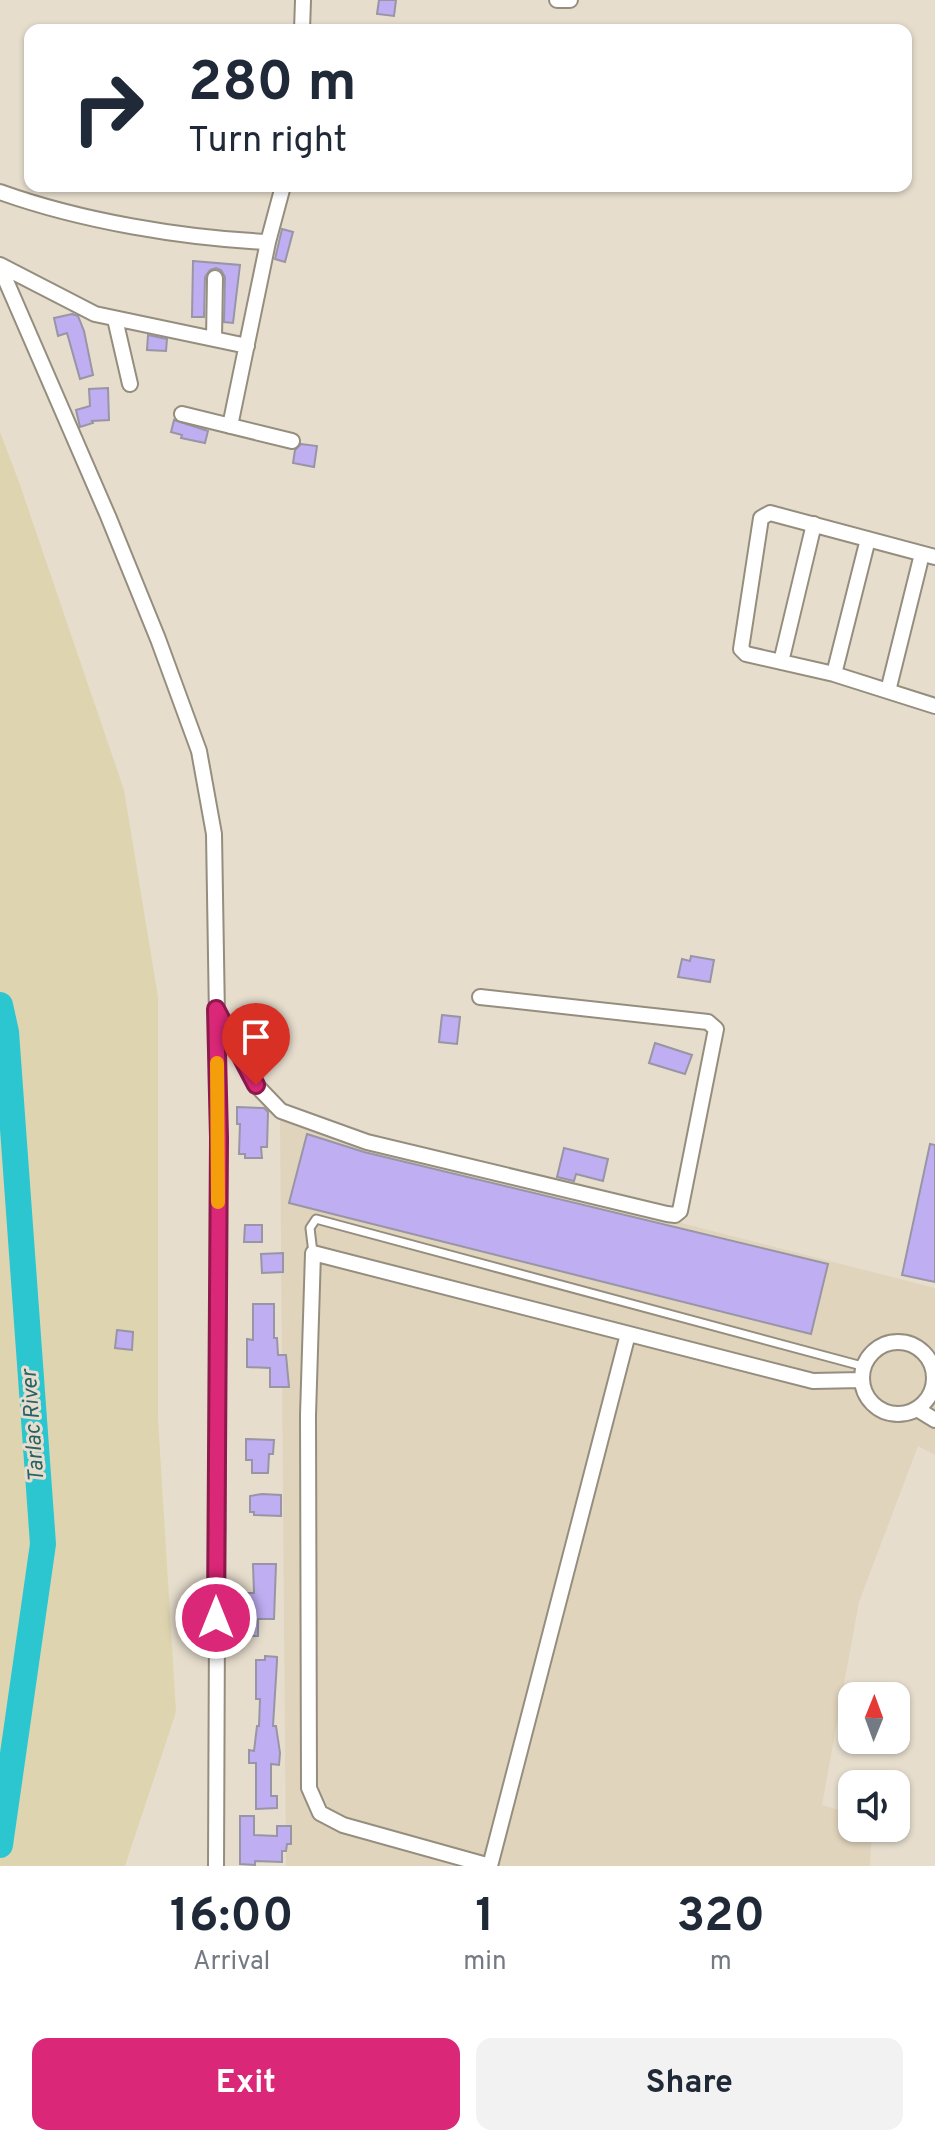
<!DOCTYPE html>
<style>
:root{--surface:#fff;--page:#f2f2f3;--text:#1f2937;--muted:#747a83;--accent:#db2777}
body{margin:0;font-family:Overpass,sans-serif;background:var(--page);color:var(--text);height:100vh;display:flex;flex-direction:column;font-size:30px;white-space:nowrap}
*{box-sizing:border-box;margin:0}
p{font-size:26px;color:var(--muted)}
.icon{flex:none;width:44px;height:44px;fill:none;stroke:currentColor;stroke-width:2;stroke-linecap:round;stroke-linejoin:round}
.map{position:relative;height:1866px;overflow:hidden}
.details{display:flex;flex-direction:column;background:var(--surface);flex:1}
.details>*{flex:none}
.top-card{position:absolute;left:24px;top:24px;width:888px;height:168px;border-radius:16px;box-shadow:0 2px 6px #0004;background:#fff;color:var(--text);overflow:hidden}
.needle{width:52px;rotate:1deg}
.buttons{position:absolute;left:838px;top:1682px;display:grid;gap:16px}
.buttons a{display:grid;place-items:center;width:72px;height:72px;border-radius:16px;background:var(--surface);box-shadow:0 2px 6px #0004;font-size:40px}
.pin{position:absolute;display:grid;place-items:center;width:68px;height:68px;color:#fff;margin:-82px -34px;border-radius:50% 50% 50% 0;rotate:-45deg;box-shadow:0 0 8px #0007}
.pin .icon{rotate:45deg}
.me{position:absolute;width:88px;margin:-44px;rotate:0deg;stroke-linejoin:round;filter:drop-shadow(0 0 6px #0008)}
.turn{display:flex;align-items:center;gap:28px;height:168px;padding:0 32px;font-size:36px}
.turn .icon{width:104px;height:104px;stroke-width:2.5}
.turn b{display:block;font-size:56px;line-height:68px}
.eta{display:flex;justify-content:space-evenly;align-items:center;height:136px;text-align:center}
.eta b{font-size:48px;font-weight:700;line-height:56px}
.action{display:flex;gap:16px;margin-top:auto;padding:16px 32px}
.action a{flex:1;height:92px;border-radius:16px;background:var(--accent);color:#fff;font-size:32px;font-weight:700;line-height:92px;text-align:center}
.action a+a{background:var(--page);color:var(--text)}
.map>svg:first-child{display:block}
.built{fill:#e0d4bd}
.sand{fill:#ded5b0}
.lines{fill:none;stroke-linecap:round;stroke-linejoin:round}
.river{stroke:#2cc6d0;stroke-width:26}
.building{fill:#bfaef2;stroke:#9895a4;stroke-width:2}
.lane-casing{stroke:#958e7f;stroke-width:11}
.street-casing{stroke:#958e7f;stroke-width:18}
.lane{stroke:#fff;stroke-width:7}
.street{stroke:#fff;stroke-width:14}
.route-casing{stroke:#8e194d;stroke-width:20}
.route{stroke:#db2777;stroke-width:14}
.slow{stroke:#f59e0b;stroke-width:14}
.labels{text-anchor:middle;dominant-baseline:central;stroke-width:6;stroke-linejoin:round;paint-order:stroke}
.water-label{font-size:22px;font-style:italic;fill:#286266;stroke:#e6ddcd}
</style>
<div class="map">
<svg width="935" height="1866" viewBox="0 0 935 1866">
<rect width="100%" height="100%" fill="#e6ddcd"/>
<path class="built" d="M280 1120 935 1288V1455L918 1446 859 1602 822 1805 852 1814V1828H872L870 1866H286Z"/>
<path class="sand" d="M0 432 19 482 124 790 158 997V1419L176 1712 125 1866H0Z"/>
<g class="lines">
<path class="river" d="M0 1005 6 1032 43 1544 0 1845"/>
</g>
<path class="building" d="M379 0H396L394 16 377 14Z
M282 229 293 232 285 262 275 259Z
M193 261 240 265 233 323 224 322 225 277 221 270 216 268 210 270 205 277 204 317H192Z
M72 314 78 316 84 331 93 375 80 379 67 333 58 336 54 318Z
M148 335 167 339 166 351 147 350Z
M108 388 109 420 92 421 93 423 80 427 76 410 90 406 89 389Z
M174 420 208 431 205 443 181 438 182 435 171 432Z
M301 444 317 446 314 467 293 463 295 450Z
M691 956 714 960 710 982 678 977 682 959 690 961Z
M442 1015 460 1017 457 1044 439 1042Z
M655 1043 692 1055 685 1074 649 1063Z
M237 1107 264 1108 268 1112 267 1147H261L262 1158H245V1154H239L240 1124H237Z
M307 1134 364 1152 828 1264 811 1334 289 1203Z
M930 1144 935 1145V1282L902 1275Z
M564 1148 608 1159 603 1181 576 1174 574 1181 557 1177Z
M245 1225H262V1242H244Z
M283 1253V1272L262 1273 261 1254Z
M253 1304H274V1338H277L278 1355H286L289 1387H270V1368L247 1367V1339L253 1340Z
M117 1330 133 1332 132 1350 115 1348Z
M246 1439 274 1440 273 1454H269L268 1473H252V1460H246Z
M262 1494 281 1495V1516L254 1515V1512H250V1496Z
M253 1564H276L274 1619H258V1636H243L241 1593H254Z
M265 1656 277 1657V1661L273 1726H276L280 1753 279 1765 271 1764V1796H277V1808L256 1809V1763H249V1750L254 1751 257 1726H259L260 1699H256V1660H265Z
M240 1816H254V1835L277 1836V1826H291V1844H287L286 1851H282V1862L255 1861V1865L240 1864Z"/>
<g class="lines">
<g class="lane-casing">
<path id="lane" d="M313 1253 310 1228 316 1219 862 1366"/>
</g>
<g class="street-casing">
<path id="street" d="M557 0H570
M302 30 303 0
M0 192C81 221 182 238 268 242
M0 265 95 314 247 346
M0 267 108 516 158 639 199 751 214 834 219 1138 216 1866
M115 319 130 384
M214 339 215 278
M182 414 292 441
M230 426 268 242 283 186
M935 557 770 513 761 518 741 649 746 654 834 674 935 706
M781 662 814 524
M834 674 868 539
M888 691 922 554
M218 1013 256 1085 281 1111 367 1142 667 1214 675 1215 680 1211 716 1029 708 1022 480 997
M862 1378a36 36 0 1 1 72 0a36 36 0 1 1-72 0Z
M917 1409 935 1420
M490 1866 343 1825 320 1813 309 1788 308 1415 313 1253 813 1381 861 1380
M490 1866 628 1334"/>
</g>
<use href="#lane" class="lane"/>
<use href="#street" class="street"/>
</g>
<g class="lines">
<g class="route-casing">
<path id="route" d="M216 1618 219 1138 216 1009 256 1085"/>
</g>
<use href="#route" class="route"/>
<path class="slow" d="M217 1063 218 1202"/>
</g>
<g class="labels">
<g class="water-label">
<text transform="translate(34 1426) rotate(-94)">Tarlac River</text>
</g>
</g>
</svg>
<div class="buttons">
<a><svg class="needle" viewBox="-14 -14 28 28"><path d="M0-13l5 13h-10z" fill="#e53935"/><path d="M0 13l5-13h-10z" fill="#747a83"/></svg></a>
<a><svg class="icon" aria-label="sound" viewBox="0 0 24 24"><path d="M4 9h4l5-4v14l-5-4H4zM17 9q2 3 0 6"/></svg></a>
</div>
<div class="pin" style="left:256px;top:1085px;background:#d93025"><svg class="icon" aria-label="arrive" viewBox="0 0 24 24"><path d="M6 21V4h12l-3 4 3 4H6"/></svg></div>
<svg class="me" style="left:216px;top:1618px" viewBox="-20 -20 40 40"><circle r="17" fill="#db2777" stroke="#fff" stroke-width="3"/><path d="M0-11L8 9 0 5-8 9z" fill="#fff"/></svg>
<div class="top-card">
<div class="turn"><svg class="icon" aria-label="right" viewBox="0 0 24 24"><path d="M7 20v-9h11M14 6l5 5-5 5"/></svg><div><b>280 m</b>Turn right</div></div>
</div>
</div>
<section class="details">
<div class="eta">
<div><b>16:00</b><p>Arrival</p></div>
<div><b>1</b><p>min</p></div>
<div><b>320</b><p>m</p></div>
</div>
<div class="action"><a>Exit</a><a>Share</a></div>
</section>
